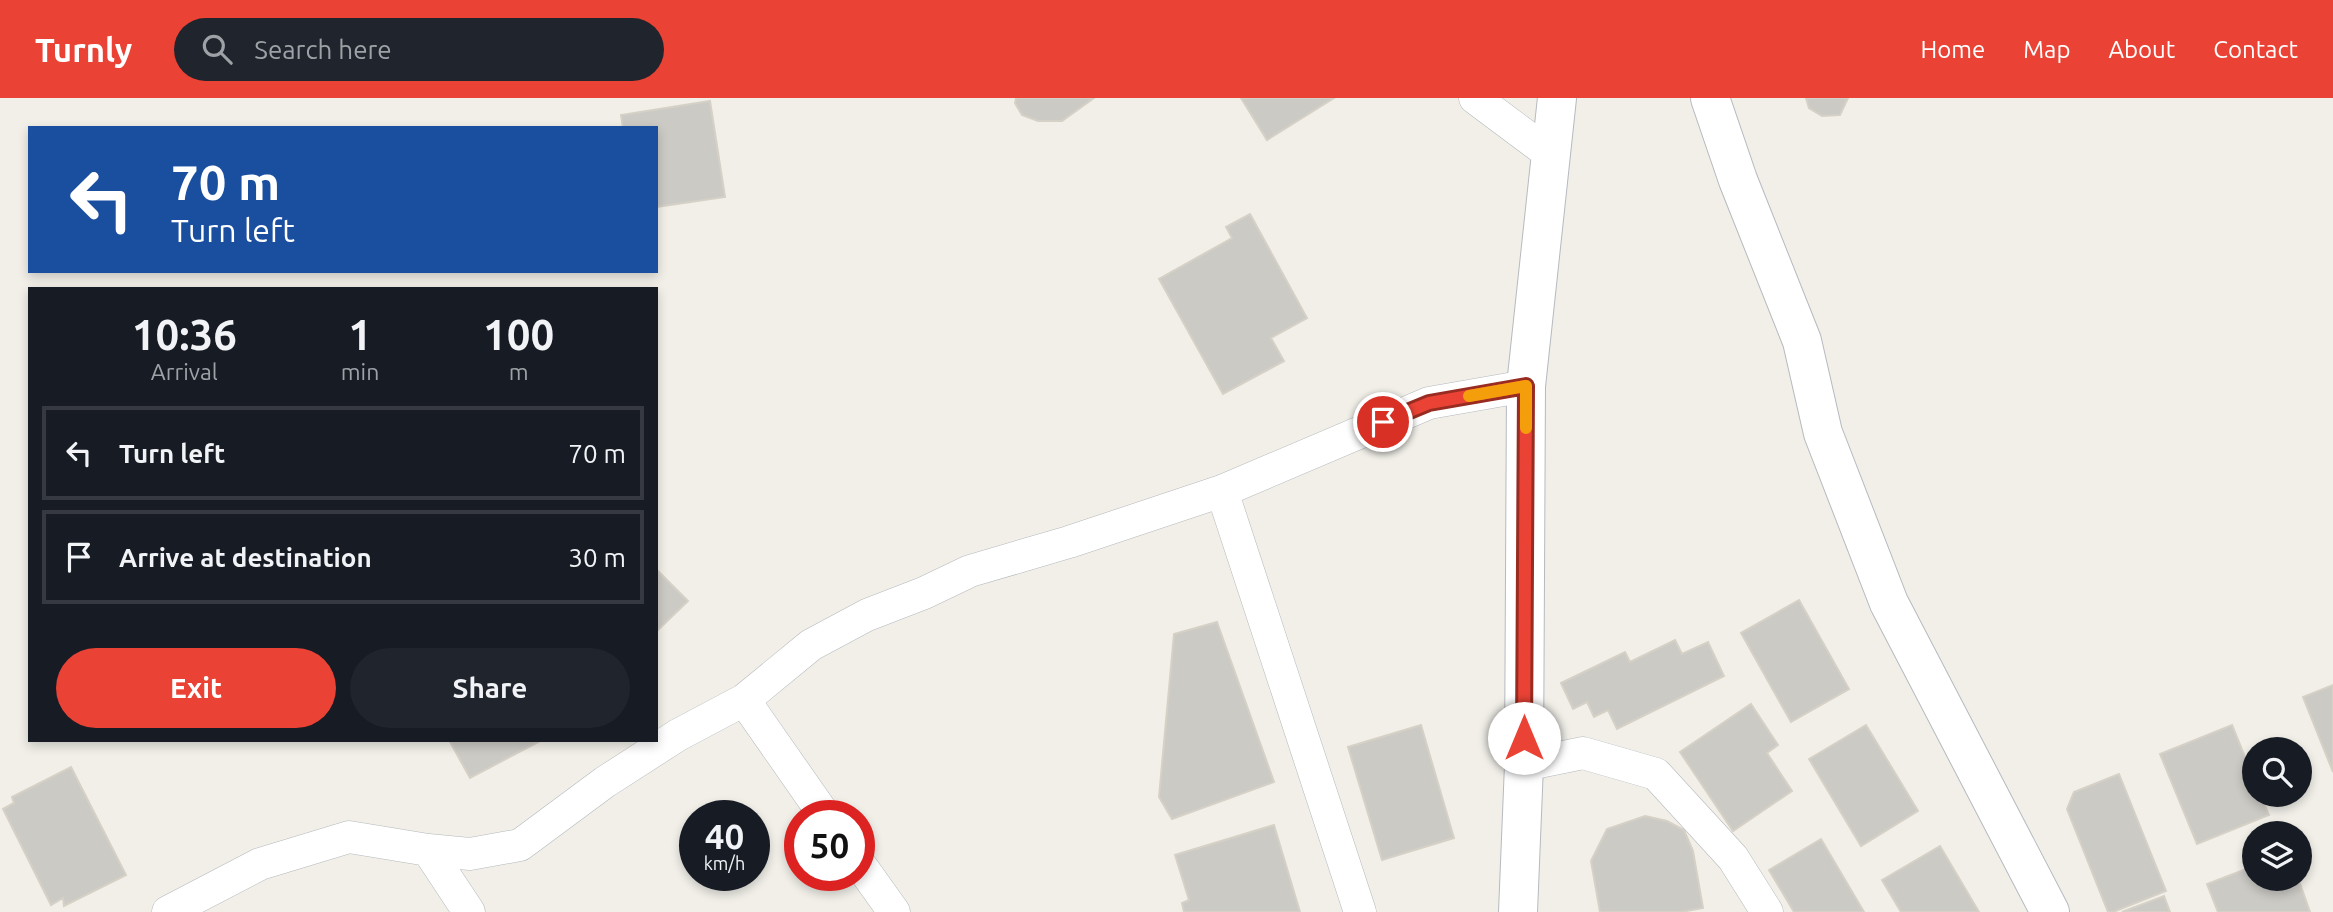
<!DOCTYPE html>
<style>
:root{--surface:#171b24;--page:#20242c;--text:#f1f3f6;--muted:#9ea1a6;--line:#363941;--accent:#ea4335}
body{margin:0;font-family:Ubuntu,sans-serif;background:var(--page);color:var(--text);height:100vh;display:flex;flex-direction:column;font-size:26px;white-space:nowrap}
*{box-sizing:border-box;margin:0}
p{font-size:23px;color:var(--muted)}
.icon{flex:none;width:38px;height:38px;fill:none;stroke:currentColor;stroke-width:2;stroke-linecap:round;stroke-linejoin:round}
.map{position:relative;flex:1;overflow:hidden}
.details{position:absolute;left:28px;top:189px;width:630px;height:455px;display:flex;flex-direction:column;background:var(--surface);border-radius:0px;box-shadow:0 4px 10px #0003}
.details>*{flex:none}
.guide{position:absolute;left:28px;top:28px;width:630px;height:147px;border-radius:0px;box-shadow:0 4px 10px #0003;background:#1a4fa0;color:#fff;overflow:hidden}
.controls{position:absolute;left:2242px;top:639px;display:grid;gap:14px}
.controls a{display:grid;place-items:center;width:70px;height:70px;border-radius:50%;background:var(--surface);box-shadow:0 4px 10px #0003;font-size:35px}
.speed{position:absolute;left:679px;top:702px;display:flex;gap:14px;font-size:35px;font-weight:700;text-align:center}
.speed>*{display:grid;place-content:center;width:91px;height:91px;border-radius:50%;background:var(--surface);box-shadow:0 4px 10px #0003;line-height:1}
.speed small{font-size:18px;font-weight:400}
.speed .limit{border:10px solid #d22;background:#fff;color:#111}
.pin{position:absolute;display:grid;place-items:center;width:60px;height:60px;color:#fff;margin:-30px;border:4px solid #fff;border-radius:50%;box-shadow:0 2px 7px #0007}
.me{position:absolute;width:77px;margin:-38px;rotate:0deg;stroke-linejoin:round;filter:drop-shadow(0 0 5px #0008)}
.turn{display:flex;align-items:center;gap:24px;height:147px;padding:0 28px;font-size:32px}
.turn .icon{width:91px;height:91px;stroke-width:2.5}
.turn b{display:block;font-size:49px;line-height:60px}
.eta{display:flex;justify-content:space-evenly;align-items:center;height:119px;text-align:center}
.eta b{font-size:42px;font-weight:700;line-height:49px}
.action{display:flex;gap:14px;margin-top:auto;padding:14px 28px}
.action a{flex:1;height:80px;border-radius:42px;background:var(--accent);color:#fff;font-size:28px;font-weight:700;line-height:80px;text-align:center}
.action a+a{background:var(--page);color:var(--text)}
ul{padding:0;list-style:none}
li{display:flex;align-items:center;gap:21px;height:94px;margin:0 14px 10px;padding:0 14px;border:4px solid var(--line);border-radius:0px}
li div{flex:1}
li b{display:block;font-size:26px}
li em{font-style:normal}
header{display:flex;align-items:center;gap:42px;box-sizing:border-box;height:98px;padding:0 35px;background:var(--accent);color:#fff}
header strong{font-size:33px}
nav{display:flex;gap:38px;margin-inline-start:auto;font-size:24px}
.search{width:490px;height:63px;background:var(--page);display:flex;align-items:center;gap:18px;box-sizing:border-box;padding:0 24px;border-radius:38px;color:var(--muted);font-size:26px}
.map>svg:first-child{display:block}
.building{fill:#cccac5;stroke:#d6d1c6;stroke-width:2}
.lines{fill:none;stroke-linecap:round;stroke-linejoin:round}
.minor-casing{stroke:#b5b8bc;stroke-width:33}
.secondary-casing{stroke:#b6babf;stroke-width:40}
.minor{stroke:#fff;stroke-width:32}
.secondary{stroke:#fff;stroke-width:38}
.route-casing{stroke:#982c22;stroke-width:18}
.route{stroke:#ea4335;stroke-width:12}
.slow{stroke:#f59e0b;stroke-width:12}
</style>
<header>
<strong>Turnly</strong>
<div class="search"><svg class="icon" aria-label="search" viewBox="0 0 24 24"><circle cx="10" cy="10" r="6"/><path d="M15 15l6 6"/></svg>Search here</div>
<nav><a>Home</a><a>Map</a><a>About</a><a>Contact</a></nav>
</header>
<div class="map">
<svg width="2333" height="814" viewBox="0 0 2333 814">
<rect width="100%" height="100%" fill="#f1efe8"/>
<path class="building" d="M1016 0H1094L1062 23H1038L1022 17 1015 5Z
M1241 0H1334L1267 42Z
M1806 0H1848L1840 17 1822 18 1809 10Z
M710 3 725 99 656 109V30H623L621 17Z
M1250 116 1307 220 1271 240 1284 263 1223 296 1159 181 1232 140 1226 129Z
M656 471 688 503 656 534Z
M1799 502 1849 591 1791 624 1741 535Z
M1217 524 1274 684 1172 721 1159 699 1174 536Z
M1675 542 1682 556 1708 544 1724 578 1617 631 1608 612 1594 619 1587 604 1573 611 1561 585 1625 554 1630 564Z
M2333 587V674L2303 599Z
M1751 606 1778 647 1767 655 1792 693 1733 733 1680 654Z
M1421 627 1454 740 1382 762 1348 649Z
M1866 627 1918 713 1861 748 1809 661Z
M2232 627 2254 681V696H2260L2269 717 2197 746 2160 656Z
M449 642H542L470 680Z
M71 669 126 777 64 808 63 800 51 807 3 711 14 705 12 699Z
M2119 676 2166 793 2113 814H2108L2067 711 2074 694Z
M1645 718 1667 723 1684 732 1693 753 1703 810 1681 814H1600L1591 763 1607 731Z
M1274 727 1300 814H1184L1182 805 1189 802 1175 757Z
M1821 741 1864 814H1794L1769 772Z
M1940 748 1979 814H1901L1882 782Z
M2254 768V780H2298L2310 814H2218L2207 786Z
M2164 798 2170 814H2122Z"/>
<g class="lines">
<g class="minor-casing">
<path id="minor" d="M1475 0 1550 56
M1222 393 1360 814
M744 602 825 718
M1524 667 1583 655 1656 676 1733 760 1767 814
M428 752 469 814
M859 765 894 814
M168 814 260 766 349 739 428 752 470 756 520 747 605 684 678 637 744 602 811 547 867 517 924 495 970 473 1069 444 1222 393 1429 305 1526 288"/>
</g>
<g class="secondary-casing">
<path id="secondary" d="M1710 0 1738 82 1802 243 1823 335 1889 505 2050 814
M1518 814 1524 667 1526 288 1557 0"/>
</g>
<use href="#minor" class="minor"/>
<use href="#secondary" class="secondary"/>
</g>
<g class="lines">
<g class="route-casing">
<path id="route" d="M1383 324 1429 305 1526 288 1524 640"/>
</g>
<use href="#route" class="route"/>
<path class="slow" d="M1469 298 1526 288V330"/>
</g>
</svg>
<div class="controls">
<a><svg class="icon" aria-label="search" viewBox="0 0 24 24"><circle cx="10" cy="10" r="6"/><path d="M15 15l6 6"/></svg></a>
<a><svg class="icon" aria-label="layers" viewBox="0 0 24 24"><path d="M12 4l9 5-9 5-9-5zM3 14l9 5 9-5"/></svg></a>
</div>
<div class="speed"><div>40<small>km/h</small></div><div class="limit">50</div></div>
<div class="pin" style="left:1383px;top:324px;background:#d93025"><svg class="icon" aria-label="arrive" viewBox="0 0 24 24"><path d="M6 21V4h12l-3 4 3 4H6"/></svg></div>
<svg class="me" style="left:1524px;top:640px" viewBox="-20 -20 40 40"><circle r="19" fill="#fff"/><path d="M0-13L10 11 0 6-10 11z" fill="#ea4335"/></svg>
<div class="guide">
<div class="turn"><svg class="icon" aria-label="left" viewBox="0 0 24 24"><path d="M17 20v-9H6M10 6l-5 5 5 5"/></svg><div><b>70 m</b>Turn left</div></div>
</div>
<section class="details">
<div class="eta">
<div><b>10:36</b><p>Arrival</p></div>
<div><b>1</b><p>min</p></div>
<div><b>100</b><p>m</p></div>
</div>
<ul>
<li><svg class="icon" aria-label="left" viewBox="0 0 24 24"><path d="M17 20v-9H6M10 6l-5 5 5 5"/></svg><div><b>Turn left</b></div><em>70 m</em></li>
<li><svg class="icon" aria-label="arrive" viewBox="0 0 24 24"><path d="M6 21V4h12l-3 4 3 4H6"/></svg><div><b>Arrive at destination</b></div><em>30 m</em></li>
</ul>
<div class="action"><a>Exit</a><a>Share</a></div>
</section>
</div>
